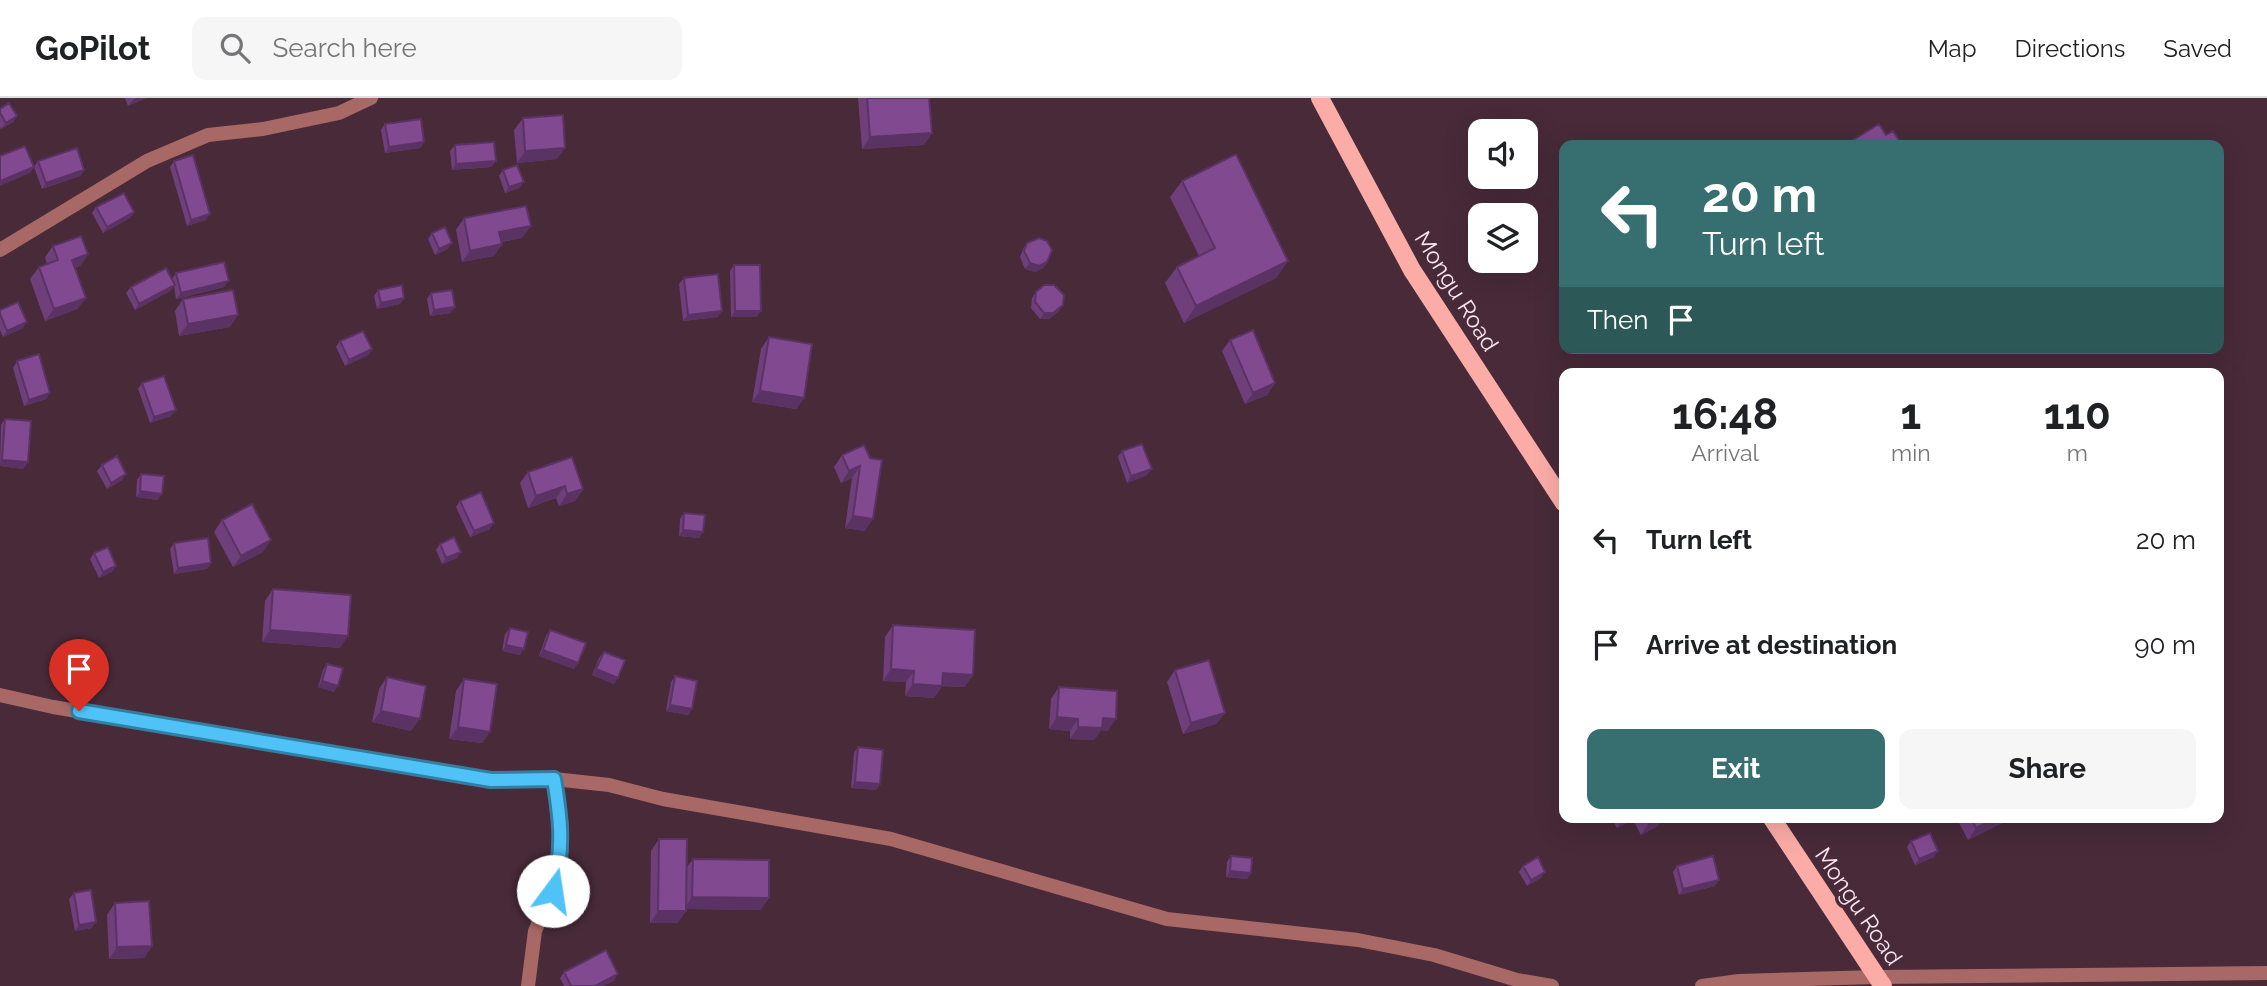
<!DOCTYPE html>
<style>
:root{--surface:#fff;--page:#f6f6f6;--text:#202124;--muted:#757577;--line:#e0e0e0;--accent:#376e6f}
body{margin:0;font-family:Raleway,sans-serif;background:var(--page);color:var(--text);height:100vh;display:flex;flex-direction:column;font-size:26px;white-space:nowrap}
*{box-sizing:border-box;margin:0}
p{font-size:23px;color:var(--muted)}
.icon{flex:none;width:38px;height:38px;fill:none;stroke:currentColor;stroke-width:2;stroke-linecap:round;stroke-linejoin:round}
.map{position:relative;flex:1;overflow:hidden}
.side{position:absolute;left:1559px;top:270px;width:665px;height:455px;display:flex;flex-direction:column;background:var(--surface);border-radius:14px;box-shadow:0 7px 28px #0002}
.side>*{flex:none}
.top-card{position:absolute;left:1559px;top:42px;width:665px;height:214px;border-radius:14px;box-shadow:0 7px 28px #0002;background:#376e6f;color:#fff;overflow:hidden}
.controls{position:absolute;left:1468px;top:21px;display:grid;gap:14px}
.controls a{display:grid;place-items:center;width:70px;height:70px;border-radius:14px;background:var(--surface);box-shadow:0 7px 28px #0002;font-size:35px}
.pin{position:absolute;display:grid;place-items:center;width:60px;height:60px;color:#fff;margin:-72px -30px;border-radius:50% 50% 50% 0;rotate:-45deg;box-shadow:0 0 7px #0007}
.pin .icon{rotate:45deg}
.me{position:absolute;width:77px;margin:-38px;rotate:14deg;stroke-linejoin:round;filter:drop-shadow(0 0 5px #0008)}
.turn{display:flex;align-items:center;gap:24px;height:147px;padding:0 28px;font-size:32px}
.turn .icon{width:91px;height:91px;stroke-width:2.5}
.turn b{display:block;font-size:49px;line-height:60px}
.then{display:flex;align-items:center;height:66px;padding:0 28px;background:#0003;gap:14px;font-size:26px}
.eta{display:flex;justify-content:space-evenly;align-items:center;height:119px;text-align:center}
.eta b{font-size:42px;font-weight:700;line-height:49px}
.primary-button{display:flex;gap:14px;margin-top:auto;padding:14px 28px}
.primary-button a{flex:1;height:80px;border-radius:14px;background:var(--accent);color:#fff;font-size:28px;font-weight:700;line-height:80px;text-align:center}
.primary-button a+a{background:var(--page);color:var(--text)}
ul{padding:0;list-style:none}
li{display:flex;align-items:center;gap:21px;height:105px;padding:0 28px}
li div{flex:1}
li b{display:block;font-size:26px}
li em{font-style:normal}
header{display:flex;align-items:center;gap:42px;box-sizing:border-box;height:98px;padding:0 35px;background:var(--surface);border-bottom:2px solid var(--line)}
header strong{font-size:33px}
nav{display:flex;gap:38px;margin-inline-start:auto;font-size:24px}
.search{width:490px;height:63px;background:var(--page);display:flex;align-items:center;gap:18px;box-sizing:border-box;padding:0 24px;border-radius:14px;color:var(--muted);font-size:26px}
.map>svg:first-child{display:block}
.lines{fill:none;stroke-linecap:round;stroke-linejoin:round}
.minor{stroke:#a86865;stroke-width:14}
.primary{stroke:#fbaca7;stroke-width:18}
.wall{fill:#6f3f7b}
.shaded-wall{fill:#5a3364}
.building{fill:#81498f;stroke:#5a3364;stroke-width:2}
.route-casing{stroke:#337fa1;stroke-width:18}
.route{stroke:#4fc3f7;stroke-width:12}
.labels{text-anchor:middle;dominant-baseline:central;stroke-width:7;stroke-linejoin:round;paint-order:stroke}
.street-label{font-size:23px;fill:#fae6ee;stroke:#482a38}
</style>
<header>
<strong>GoPilot</strong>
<div class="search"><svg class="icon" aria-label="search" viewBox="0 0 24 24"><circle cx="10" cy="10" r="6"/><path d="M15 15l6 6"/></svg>Search here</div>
<nav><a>Map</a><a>Directions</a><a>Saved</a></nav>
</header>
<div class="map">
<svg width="2267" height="888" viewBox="0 0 2267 888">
<rect width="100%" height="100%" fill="#482a38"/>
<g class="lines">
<path class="minor" d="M0 152 147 63 208 37 263 31 339 15 371 0
M0 597 53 609 491 682 554 681 609 687 663 701 891 741 1167 821 1358 842 1434 857 1517 882 1552 888
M528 888 535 833 553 793 561 761 562 729 554 681
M1702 888 1739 883 1876 879 2267 875"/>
<path class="primary" d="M1320 0 1412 172 1564 405
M1771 719 1883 888"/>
</g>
<path class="wall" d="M125 0H146L128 8Z
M858 0H929L924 47 862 51Z
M0 11 17 18 13 24 1 31 0 29Z
M523 20 557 61 517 65 514 32Z
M385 26 424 44 420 50 385 55 381 32Z
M455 47 496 63 491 69 452 72 450 53Z
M38 63 84 72 80 78 42 91 34 69 30 75Z
M174 63 206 122 187 128 170 69Z
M503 72 524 84 519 90 505 95 499 78Z
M1182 83 1288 163 1276 180 1184 225 1165 185 1177 169 1199 158 1170 99Z
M96 109 134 114 130 120 103 135 92 115Z
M464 120 522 140 502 144V146L494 158 462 164 456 132Z
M432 135 448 151 435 157 428 141Z
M1027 145 1047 164 1043 170 1035 174 1025 171 1020 159 1023 151Z
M53 148 88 156 80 168 75 170 86 200 77 211 45 223 30 181 39 169 47 166 45 159Z
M734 167 757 219H731L730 173Z
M176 175 224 189 176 201 174 188 170 193 135 212 126 195 131 189 172 181Z
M684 180 718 219 683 223 679 186Z
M378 192 404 200 400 206 377 211 374 198Z
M1036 194 1059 213 1049 221H1040L1031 210 1032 200Z
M431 195 451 215 430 218 427 201Z
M183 201 230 229 179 238 175 213Z
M0 212 23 230 3 239 0 232Z
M769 239 804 300 796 311 752 304 761 251Z
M1230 242 1275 285 1267 297 1245 306 1222 253Z
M340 243 368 257 345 268 336 249Z
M17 263 46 301 24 308 13 270Z
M142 285 171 318 150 325 138 291Z
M5 321 28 364 23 371 0 368 1 327Z
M1122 353 1147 377 1127 385 1118 359Z
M842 357 870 360 865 433 845 430 852 380 841 385 834 369Z
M102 367 122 382 107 391 97 373Z
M528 374 583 391 575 403 559 408 556 400 528 410 520 385Z
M141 376 158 402 136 399 137 382Z
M460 403 490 431 470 439 456 409Z
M684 415 703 434 699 440 679 438 680 421Z
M222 422 263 454 233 469 214 434Z
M174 445 211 465 207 471 174 476 170 451Z
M440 446 457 460 442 466 436 452Z
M94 455 112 474 99 480 90 461Z
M273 491 340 550 262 544 265 503Z
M893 527 973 577 964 589 942 588 934 600 905 598 906 584 883 583 885 539Z
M510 530 520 557 502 553 505 536Z
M550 532 574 571 539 558 546 538Z
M604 554 614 586 592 577 599 560Z
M327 566 334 594 318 589 323 572Z
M1175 572 1225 615 1216 626 1183 636 1167 584Z
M675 578 688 617 666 613 671 584Z
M387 579 411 633 372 624 379 591Z
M464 581 490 634 482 645 449 641 456 593Z
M1059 589 1108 633 1101 632 1094 642 1070 641V633L1049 631 1051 601Z
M858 649 880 686 876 692 851 690 854 655Z
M1611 719H1664L1658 728 1641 737 1633 722 1617 730Z
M1956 719H2007L2004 724 1968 742Z
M659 741 686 770 693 761 769 800 760 812 686 811 678 825H650L651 753Z
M1911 743 1934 759 1915 767 1907 749Z
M1231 758 1251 775 1247 781 1226 779 1227 764Z
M1523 768 1541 780 1527 788 1519 774Z
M1677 768 1715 788 1679 797 1673 774Z
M74 795 92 830 75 833 69 801Z
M115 805 152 848 144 860 109 861 107 817Z
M564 874 614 883 603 888H564L560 880Z"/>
<path class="shaded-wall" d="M137 0H146L128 8 133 2Z
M17 18 13 24 1 31 6 25Z
M932 35 924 47 862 51 870 39Z
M424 44 420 50 385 55 389 49Z
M565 50 557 61 517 65 525 53Z
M496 63 491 69 452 72 456 66Z
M34 69 30 75 0 88V83Z
M84 72 80 78 42 91 46 85Z
M524 84 519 90 505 95 509 89Z
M134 114 130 120 103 135 107 129Z
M210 116 206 122 187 128 191 122Z
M531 128 522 140 491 146 499 134Z
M452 145 448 151 435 157 439 151Z
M502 146 494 158 462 164 470 153Z
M88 156 80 168 63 173 72 162Z
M1288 163 1276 180 1184 225 1196 208Z
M1047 164 1043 170 1035 174 1025 171 1030 165Z
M229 183 224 189 176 201 181 195Z
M175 187 170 193 135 212 139 206Z
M86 200 77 211 45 223 54 211Z
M404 200 400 206 377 211 381 205Z
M1063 207 1059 213 1049 221H1040L1044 215Z
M455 209 451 215 430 218 434 212Z
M722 213 718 219 683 223 688 217Z
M735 213H761L757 219H731Z
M238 217 230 229 179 238 188 226Z
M27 224 23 230 3 239 7 233Z
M372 251 368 257 345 268 349 262Z
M1275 285 1267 297 1245 306 1253 295Z
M760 293 804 300 796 311 752 304Z
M50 295 46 301 24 308 29 302Z
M176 312 171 318 150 325 154 319Z
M2 362 28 364 23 371 0 368V365Z
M860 368 852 380 841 385 849 373Z
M1152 371 1147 377 1127 385 1131 378Z
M126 376 122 382 107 391 111 385Z
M565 388 556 400 528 410 536 398Z
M583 391 575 403 559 408 567 396Z
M140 393 162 396 158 402 136 399Z
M853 418 873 421 865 433 845 430Z
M494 425 490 431 470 439 474 433Z
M683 432 703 434 699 440 679 438Z
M271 442 263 454 233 469 241 458Z
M461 454 457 460 442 466 446 460Z
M211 465 207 471 174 476 178 470Z
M116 468 112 474 99 480 103 474Z
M270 532 348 538 340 550 262 544Z
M506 547 524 551 520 557 502 553Z
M543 552 578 565 574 571 539 558Z
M596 571 618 580 614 586 592 577Z
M891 571 914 573 906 584 883 583Z
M943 575 973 577 964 589 935 587Z
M322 583 338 588 334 594 318 589Z
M913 586 942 588 934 600 905 598Z
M670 607 692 611 688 617 666 613Z
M381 613 420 621 411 633 372 624Z
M1225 615 1216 626 1183 636 1191 625Z
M1057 619 1078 621 1070 633 1049 631Z
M1103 620 1116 621 1108 633 1101 632 1094 642 1070 641 1078 629Z
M458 629 490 634 482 645 449 641Z
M855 684 880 686 876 692 851 690Z
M1625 719H1635L1633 722 1617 730Z
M1661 719H1664L1658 728 1641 737 1649 725Z
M1998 719H2007L2004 724 1968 742 1976 730Z
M1938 753 1934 759 1915 767 1919 761Z
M1230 773 1251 775 1247 781 1226 779Z
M1545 774 1541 780 1527 788 1531 782Z
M1719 782 1715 788 1679 797 1683 791Z
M692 799 769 800 760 812 684 811Z
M658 813H686L678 825H650Z
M96 824 92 830 75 833 79 827Z
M152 848 144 860 109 861 117 849Z
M618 876 614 883 603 888H595Z"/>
<path class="building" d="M867 0H929L932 35 870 39Z
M9 5 17 18 6 25 0 15V11Z
M563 17 565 50 525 53 523 20Z
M421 21 424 44 389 49 385 26Z
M1879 26 1886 37 1893 33 1902 47H1852L1850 44Z
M494 44 496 63 456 66 455 47Z
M25 48 34 69 0 83V58Z
M77 50 84 72 46 85 38 63Z
M1236 56 1288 163 1196 208 1177 169 1215 150 1182 83Z
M193 57 210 116 191 122 174 63Z
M517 67 524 84 509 89 503 72Z
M124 95 134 114 107 129 96 109Z
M526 108 531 128 499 134 502 146 470 153 464 120Z
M445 129 452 145 439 151 432 135Z
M81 138 88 156 72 162 86 200 54 211 39 169 58 162 53 148Z
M1039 140 1047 143 1052 152 1047 164 1039 168 1030 165 1024 153 1027 145Z
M224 164 229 183 181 195 176 175Z
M734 167H760L761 213H735Z
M166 170 175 187 139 206 131 189Z
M718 176 722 213 688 217 684 180Z
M402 187 404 200 381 205 378 192Z
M1044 187H1054L1064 197 1063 207 1053 215H1044L1035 204 1036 194Z
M233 192 238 217 188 226 183 201Z
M452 192 455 209 434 212 431 195Z
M18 204 27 224 7 233 0 216V212Z
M1253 232 1275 285 1253 295 1230 242Z
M363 233 372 251 349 262 340 243Z
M769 239 812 246 804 300 760 293Z
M39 256 50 295 29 302 17 263Z
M164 278 176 312 154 319 142 285Z
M5 321 31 323 28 364 2 362Z
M1142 346 1152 371 1131 378 1122 353Z
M864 347 870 360 882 362 873 421 853 418 860 368 849 373 842 357Z
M117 358 126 376 111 385 102 367Z
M572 359 583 391 567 396 565 388 536 398 528 374Z
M141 376 164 378 162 396 140 393Z
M481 394 494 425 474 433 460 403Z
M252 406 271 442 241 458 222 422Z
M684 415 705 417 703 434 683 432Z
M454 439 461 454 446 460 440 446Z
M208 440 211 465 178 470 174 445Z
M108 449 116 468 103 474 94 455Z
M273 491 351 497 348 538 270 532Z
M893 527 975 532 973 577 943 575 942 588 913 586 914 573 891 571Z
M510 530 528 534 524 551 506 547Z
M550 532 586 545 578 565 543 552Z
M604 554 625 562 618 580 596 571Z
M1209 562 1225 615 1191 625 1175 572Z
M327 566 343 570 338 588 322 583Z
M675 578 697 583 692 611 670 607Z
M387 579 426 588 420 621 381 613Z
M464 581 497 586 490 634 458 629Z
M1059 589 1117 593 1116 621 1103 620 1102 630 1078 629V621L1057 619Z
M858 649 883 652 880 686 855 684Z
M1646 719H1661L1649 725Z
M1971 719H1998L1976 730Z
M1930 735 1938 753 1919 761 1911 743Z
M659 741H687L686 813H658Z
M1231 758 1252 760 1251 775 1230 773Z
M1713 758 1719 782 1683 791 1677 768Z
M1538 759 1545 774 1531 782 1523 768Z
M693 761 769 762V800L692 799Z
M91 792 96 824 79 827 74 795Z
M149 803 152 848 117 849 115 805Z
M606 852 618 876 595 888H571L564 874Z"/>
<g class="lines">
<g class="route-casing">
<path id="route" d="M79 613 491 682 554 681C561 723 564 751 553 793"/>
</g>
<use href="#route" class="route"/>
</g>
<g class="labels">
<g class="street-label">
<text transform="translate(1457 193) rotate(58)">Mongu Road</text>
<text transform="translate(1859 808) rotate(56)">Mongu Road</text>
</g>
</g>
</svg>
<div class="controls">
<a><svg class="icon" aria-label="sound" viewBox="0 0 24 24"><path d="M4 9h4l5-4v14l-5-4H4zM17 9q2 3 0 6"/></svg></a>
<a><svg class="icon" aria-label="layers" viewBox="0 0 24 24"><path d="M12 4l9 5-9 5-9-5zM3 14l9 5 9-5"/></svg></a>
</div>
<div class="pin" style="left:79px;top:613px;background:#d93025"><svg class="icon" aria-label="arrive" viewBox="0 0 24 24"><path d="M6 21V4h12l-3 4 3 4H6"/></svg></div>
<svg class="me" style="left:553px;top:793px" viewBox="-20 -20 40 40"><circle r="19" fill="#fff"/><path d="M0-13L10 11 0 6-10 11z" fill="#4fc3f7"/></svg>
<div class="top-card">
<div class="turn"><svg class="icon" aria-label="left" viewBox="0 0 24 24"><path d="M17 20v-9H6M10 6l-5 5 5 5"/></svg><div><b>20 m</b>Turn left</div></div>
<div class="then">Then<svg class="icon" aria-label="arrive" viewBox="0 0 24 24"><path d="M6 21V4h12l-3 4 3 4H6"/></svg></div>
</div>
<section class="side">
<div class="eta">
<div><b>16:48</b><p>Arrival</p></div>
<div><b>1</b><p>min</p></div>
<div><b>110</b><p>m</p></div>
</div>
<ul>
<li><svg class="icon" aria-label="left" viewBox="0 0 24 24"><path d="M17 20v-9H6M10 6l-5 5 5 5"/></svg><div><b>Turn left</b></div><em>20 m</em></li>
<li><svg class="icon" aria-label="arrive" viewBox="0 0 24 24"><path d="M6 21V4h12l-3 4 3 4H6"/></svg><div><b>Arrive at destination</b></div><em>90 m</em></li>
</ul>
<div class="primary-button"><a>Exit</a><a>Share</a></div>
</section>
</div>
